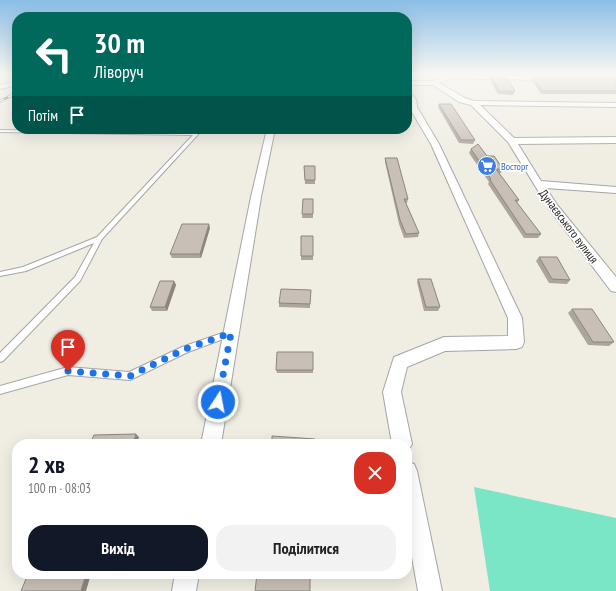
<!DOCTYPE html>
<html lang="uk">
<meta charset="utf-8">
<style>
:root{--surface:#fff;--page:#f2f2f2;--text:#222;--muted:#767676;--accent:#111827}
body{margin:0;font-family:"PT Sans Narrow",sans-serif;background:var(--page);color:var(--text);height:100vh;display:flex;flex-direction:column;font-size:15px;white-space:nowrap}
*{box-sizing:border-box;margin:0}
p{font-size:13px;color:var(--muted)}
.icon{flex:none;width:22px;height:22px;fill:none;stroke:currentColor;stroke-width:2;stroke-linecap:round;stroke-linejoin:round}
.map{position:relative;flex:1;overflow:hidden}
.panel{position:absolute;left:12px;top:439px;width:400px;height:140px;display:flex;flex-direction:column;background:var(--surface);border-radius:16px;box-shadow:0 4px 16px #0002}
.panel>*{flex:none}
.banner{position:absolute;left:12px;top:12px;width:400px;height:122px;border-radius:16px;box-shadow:0 4px 16px #0002;background:#00695c;color:#fff;overflow:hidden}
.pin{position:absolute;display:grid;place-items:center;width:34px;height:34px;color:#fff;margin:-41px -17px;border-radius:50% 50% 50% 0;rotate:-45deg;box-shadow:0 0 4px #0007}
.pin .icon{rotate:45deg}
.me{position:absolute;width:44px;margin:-22px;rotate:11deg;stroke-linejoin:round;filter:drop-shadow(0 0 3px #0008)}
.turn{display:flex;align-items:center;gap:14px;height:84px;padding:0 16px;font-size:18px}
.turn .icon{width:52px;height:52px;stroke-width:2.5}
.turn b{display:block;font-size:28px;line-height:34px}
.then{display:flex;align-items:center;height:38px;padding:0 16px;background:#0003;gap:8px;font-size:15px}
.round{display:grid;place-items:center;flex:none;width:42px;height:42px;border-radius:16px;background:var(--page)}
.overview{display:flex;align-items:center;justify-content:space-between;height:68px;padding:0 16px}
h1{font-size:24px;font-weight:600;line-height:30px;color:var(--accent)}
.action{display:flex;gap:8px;margin-top:auto;padding:8px 16px}
.action a{flex:1;height:46px;border-radius:16px;background:var(--accent);color:#fff;font-size:16px;font-weight:600;line-height:46px;text-align:center}
.action a+a{background:var(--page);color:var(--text)}
.map>svg:first-child{display:block}
.pitch{fill:#7ae6c5}
.lines{fill:none;stroke-linecap:round;stroke-linejoin:round}
.lane-casing{stroke:#a5a5a5;stroke-width:2}
.street-casing{stroke:#a5a5a5;stroke-width:2}
.lane{fill:#fff;fill-rule:evenodd}
.street{fill:#fff;fill-rule:evenodd}
.rail-casing{stroke:#6c6c6c;stroke-width:2.5}
.rail{stroke:#fff;stroke-width:1.5;stroke-dasharray:4.5;stroke-linecap:butt}
.wall{fill:#aca59d}
.shaded-wall{fill:#8c867f}
.building{fill:#c8c0b6;stroke:#8c867f}
.route{stroke:#1a73e8;stroke-width:7;stroke-dasharray:0 12.6}
.labels{text-anchor:middle;dominant-baseline:central;stroke-width:3.5;stroke-linejoin:round;paint-order:stroke}
.far-shop-label{font-size:10px;fill:#366cbe;stroke:#fff;text-anchor:start}
.street-label{font-size:12px;fill:#1e1e1e;stroke:#fff}
</style>
<div class="map">
<svg width="616" height="591" viewBox="0 0 616 591">
<rect width="100%" height="100%" fill="#f0ede3"/>
<path class="pitch" d="M474 487 616 518V591H490Z"/>
<g class="lines">
<g class="lane-casing">
<path id="lane" d="M199 129H203L102 239 80 281 3 361 0 362V353L75 277 94 243 26 271 0 276V272L23 267 97 237 193 135 0 132V130L195 133Z
M231 330 234 331 235 333 234 335 188 352 130 380 68 375 0 394V386L68 367 129 372 182 347Z"/>
</g>
<g class="street-casing">
<path id="street" d="M451 74 616 78V82L453 78 439 83 465 98 474 101 616 103V107L480 105 514 138 616 137V143L518 144 541 181 616 187V193L546 188 558 206 616 277V292L611 291 550 210 508 142 471 105 459 102 433 85H407V81H433Z
M17 81V85L0 89V85Z
M410 95C416 96 417 102 417 107L439 144 522 318 524 342 522 347 516 349 445 351 407 367 401 392 412 444 407 452V444H392L383 392 394 357 444 337 508 336V318L431 144 409 107V101L407 96Z
M267 129H275L261 197 221 444H201L251 197Z
M407 461 414 464 417 471 442 591H418L407 529Z
M175 574H199L196 591H172Z"/>
</g>
<use href="#lane" class="lane"/>
<use href="#street" class="street"/>
<g class="rail-casing">
<path id="rail" d="M0 101 17 93"/>
</g>
<use href="#rail" class="rail"/>
</g>
<path class="wall" d="M532 74H608L607 76Z
M491 77 515 91 513 95 498 94 490 80Z
M533 78 616 79V94H541L532 81Z
M439 104 475 140 473 144 459 143 438 107Z
M471 149 487 156 503 169 501 173H499L519 200 517 203 541 234 538 238H524L488 184 489 182 469 153Z
M385 158 408 199 407 203H406L419 233 418 237 404 238 399 224 385 162Z
M304 166 315 180V184H305Z
M303 199H313V218H302Z
M210 228 201 258H172L170 254Z
M301 236H313V260H301Z
M539 257 570 280 567 284 549 283 536 261Z
M418 279 440 307 438 311H424L417 282Z
M174 281 176 285 167 311H152L150 307Z
M311 290 310 308 279 307V303Z
M572 309 614 342 609 346 588 345 568 313Z
M313 352V373H277L276 370Z"/>
<path class="shaded-wall" d="M209 224 210 228 201 258 200 254Z
M174 281 176 285 167 311 165 307Z
M136 434 139 437 137 444H133Z
M86 574H91L86 591H81Z"/>
<path class="building" d="M491 77 507 78 515 91H499Z
M533 78 616 79V91H543Z
M439 104H451L475 140H461Z
M478 144 487 156H494L503 169H496L519 200H515L541 234H526L490 180 491 179 471 149Z
M385 158H397L408 199H404L419 233 406 234 400 220Z
M304 166H315V180H305Z
M303 199H313V214H302Z
M182 224H209L200 254H170Z
M301 236H313V256H301Z
M539 257H557L570 280 552 279Z
M418 279H431L440 307H426Z
M160 281H174L165 307H150Z
M281 289 311 290 310 304 279 303Z
M572 309H592L614 342H593Z
M277 352H313V370H276Z
M136 434 133 444H90L94 435Z
M272 436 315 439 314 444H272Z
M28 574H86L81 591H21Z
M257 574H310V591H255Z"/>
<linearGradient id="sky" x2="0" y2="1"><stop stop-color="#8bbee6"/><stop offset="0.47" stop-color="#f8f7f2"/><stop offset="1" stop-color="#f8f7f2" stop-opacity="0"/></linearGradient>
<rect width="616" height="157" fill="url(#sky)"/>
<g class="lines">
<path class="route" d="M68 371 130 376 185 349 231 333 218 402"/>
</g>
<defs>
<g id="supermarket-disc" transform="scale(1)"><circle r="9.5" fill="#3f7fe0" stroke="#fff"/><path d="M-6-5.5h2.5l.6 2H6L4.5 2H-2.5L-4.4-4H-6ZM-1.5 3.2a1.3 1.3 0 1 0 .1 0ZM3 3.2a1.3 1.3 0 1 0 .1 0Z" fill="#fff"/></g>
</defs>
<g fill-rule="evenodd">
<use href="#supermarket-disc" x="487" y="166"/>
</g>
<g class="labels">
<g class="far-shop-label">
<text x="501" y="166">Восторг</text>
</g>
<g class="street-label">
<text transform="translate(569 226) rotate(53)">Дунаєвського вулиця</text>
</g>
</g>
</svg>
<div class="pin" style="left:68px;top:371px;background:#d93025"><svg class="icon" aria-label="arrive" viewBox="0 0 24 24"><path d="M6 21V4h12l-3 4 3 4H6"/></svg></div>
<svg class="me" style="left:218px;top:402px" viewBox="-20 -20 40 40"><circle r="17" fill="#1a73e8" stroke="#fff" stroke-width="3"/><path d="M0-11L8 9 0 5-8 9z" fill="#fff"/></svg>
<div class="banner">
<div class="turn"><svg class="icon" aria-label="left" viewBox="0 0 24 24"><path d="M17 20v-9H6M10 6l-5 5 5 5"/></svg><div><b>30 m</b>Ліворуч</div></div>
<div class="then">Потім<svg class="icon" aria-label="arrive" viewBox="0 0 24 24"><path d="M6 21V4h12l-3 4 3 4H6"/></svg></div>
</div>
<section class="panel">
<div class="overview"><div><h1>2 хв</h1><p>100 m · 08:03</p></div><a class="round" style="background:#d93025;color:#fff"><svg class="icon" aria-label="close" viewBox="0 0 24 24"><path d="M6 6l12 12M18 6L6 18"/></svg></a></div>
<div class="action"><a>Вихід</a><a>Поділитися</a></div>
</section>
</div>
